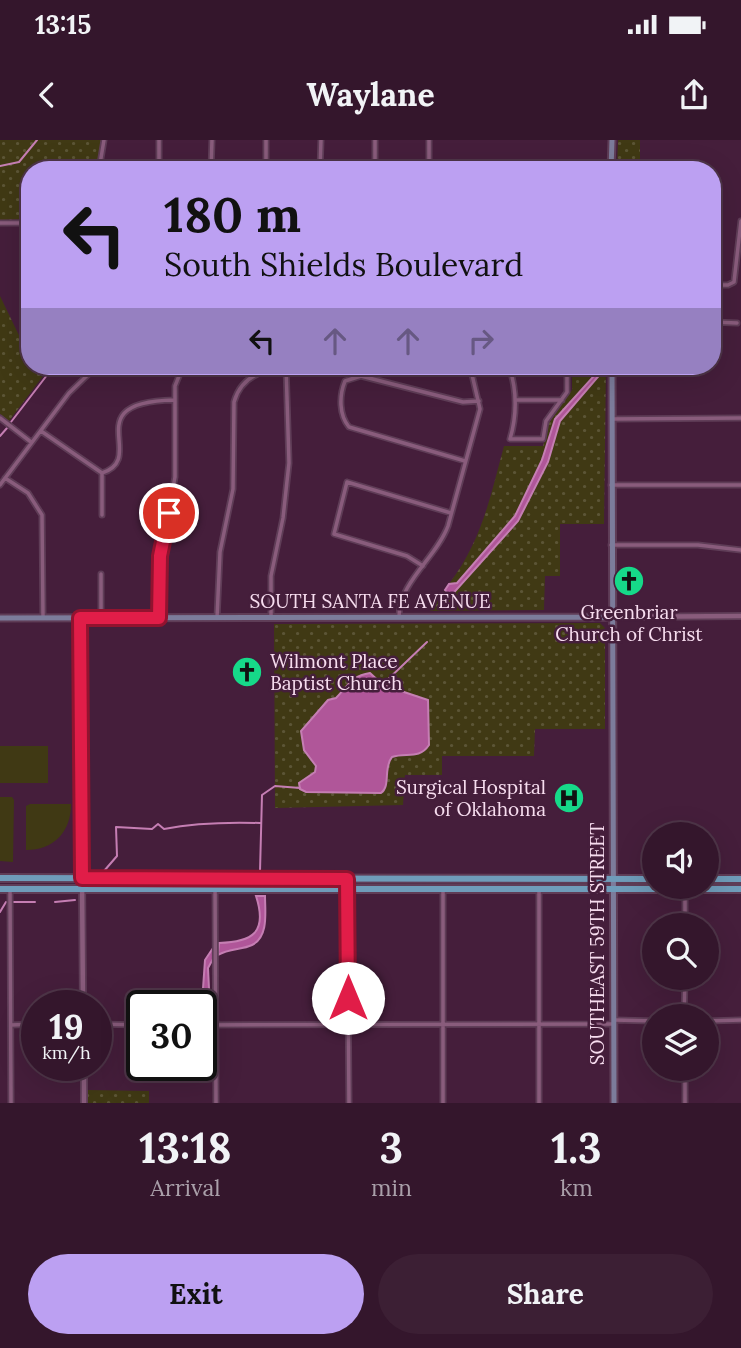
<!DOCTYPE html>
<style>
:root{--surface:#34162c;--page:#3c1f34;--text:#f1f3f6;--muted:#a99fa9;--line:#4e3548;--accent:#bca0f2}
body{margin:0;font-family:Lora,serif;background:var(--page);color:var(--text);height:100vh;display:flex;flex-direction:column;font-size:26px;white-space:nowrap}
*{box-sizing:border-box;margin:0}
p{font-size:23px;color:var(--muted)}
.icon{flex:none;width:38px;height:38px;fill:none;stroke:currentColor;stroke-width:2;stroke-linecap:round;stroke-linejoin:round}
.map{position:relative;height:963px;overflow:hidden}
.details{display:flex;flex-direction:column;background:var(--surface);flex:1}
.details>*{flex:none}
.top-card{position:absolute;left:21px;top:21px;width:700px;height:214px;border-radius:28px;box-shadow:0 7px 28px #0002,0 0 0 2px var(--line);background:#bca0f2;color:#111;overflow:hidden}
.fabs{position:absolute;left:642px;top:682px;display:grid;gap:14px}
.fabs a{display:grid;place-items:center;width:77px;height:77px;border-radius:50%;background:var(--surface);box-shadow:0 7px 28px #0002,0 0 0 2px var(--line);font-size:35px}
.speed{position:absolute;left:21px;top:850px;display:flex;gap:14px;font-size:35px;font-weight:700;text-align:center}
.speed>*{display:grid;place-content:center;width:91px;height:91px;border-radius:50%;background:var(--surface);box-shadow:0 7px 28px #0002,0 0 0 2px var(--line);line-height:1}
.speed small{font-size:18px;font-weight:400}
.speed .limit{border:4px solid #111;border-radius:10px;background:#fff;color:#111}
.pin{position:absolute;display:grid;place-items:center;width:60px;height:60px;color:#fff;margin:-30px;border:4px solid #fff;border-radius:50%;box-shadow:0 2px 7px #0007}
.me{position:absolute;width:77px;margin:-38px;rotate:0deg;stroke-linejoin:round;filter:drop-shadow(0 0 5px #0008)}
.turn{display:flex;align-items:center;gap:24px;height:147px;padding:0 28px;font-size:32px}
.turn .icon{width:91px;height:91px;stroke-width:2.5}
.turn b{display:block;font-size:49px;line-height:60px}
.lanes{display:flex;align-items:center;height:66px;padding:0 28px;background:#0003;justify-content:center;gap:35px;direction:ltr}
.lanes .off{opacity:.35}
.eta{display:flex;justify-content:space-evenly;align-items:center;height:119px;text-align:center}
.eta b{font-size:42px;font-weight:800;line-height:49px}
.primary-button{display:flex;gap:14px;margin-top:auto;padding:14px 28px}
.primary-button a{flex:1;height:80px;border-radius:42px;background:var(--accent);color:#111;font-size:28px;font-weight:800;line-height:80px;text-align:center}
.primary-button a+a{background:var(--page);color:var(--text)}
.status{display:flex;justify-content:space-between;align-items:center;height:49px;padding:0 35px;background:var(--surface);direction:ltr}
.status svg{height:19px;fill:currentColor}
header{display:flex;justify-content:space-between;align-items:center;height:91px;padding:0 28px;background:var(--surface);font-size:32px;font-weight:800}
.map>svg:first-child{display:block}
.grass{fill:url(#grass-dots)}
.garden{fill:#403914}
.water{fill:#b05699;stroke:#c57eb3;stroke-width:2}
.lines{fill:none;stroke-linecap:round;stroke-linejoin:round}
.stream{stroke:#c57eb3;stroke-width:2}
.minor-casing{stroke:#5f3d57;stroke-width:7}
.tertiary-casing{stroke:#5f3d57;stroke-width:8}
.secondary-casing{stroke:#5f3d57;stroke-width:9}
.primary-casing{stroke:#5f3d57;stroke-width:10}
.minor{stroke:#895c7c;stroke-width:3.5}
.tertiary{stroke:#895c7c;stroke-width:4.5}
.secondary{stroke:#7c7c9b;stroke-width:5}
.primary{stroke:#6f9cba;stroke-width:6}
.route-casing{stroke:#92132f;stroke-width:18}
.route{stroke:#e11d48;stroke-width:12}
.labels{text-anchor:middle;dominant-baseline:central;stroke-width:5;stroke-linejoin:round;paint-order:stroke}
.street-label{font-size:19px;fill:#f7ddef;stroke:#451e3b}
.poi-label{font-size:19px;fill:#f7ddef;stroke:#451e3b}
</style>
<div class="status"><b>13:15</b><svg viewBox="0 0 49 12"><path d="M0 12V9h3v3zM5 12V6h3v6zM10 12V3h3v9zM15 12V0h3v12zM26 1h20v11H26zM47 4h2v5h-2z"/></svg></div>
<header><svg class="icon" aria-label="back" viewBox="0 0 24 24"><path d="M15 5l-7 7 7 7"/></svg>Waylane<svg class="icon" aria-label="share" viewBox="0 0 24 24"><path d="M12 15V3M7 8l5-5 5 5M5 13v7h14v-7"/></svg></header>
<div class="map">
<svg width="741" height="963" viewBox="0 0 741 963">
<defs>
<pattern id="grass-dots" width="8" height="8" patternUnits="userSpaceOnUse" patternTransform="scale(1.75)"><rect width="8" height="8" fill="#403914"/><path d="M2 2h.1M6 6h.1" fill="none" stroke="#5c5536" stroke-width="1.8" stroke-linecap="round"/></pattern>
</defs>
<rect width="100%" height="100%" fill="#451e3b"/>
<path class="grass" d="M0 0H102L96 30H30V79L0 80Z
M618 0H640V26H617Z
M0 156 30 218V226H38L46 232 9 281 0 274Z
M572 226H606L604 384H560V436H545L544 470 430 471 445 450 450 457 518 381 548 322 560 281 603 231 601 228 551 288 542 320 515 376 457 443 449 444C482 400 490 358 504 306H543L549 283 572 250Z
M600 483 605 488V589H535L534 616H442V635H405L403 665 275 668 274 484Z
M87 950 149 951V963H87Z"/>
<path class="garden" d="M0 606H48V643H0Z
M0 657H12L14 660 13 722 0 721Z
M30 664H71C71 692 54 710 26 710V666Z"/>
<path class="water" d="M601 228 603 231 560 281 548 322 518 381 450 457 445 450 449 444 457 443 515 376 542 320 555 279Z
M370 533 383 545 428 560 429 605C419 620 406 612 392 617 383 628 391 646 381 653L306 652 300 649 299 643 315 632 316 626 304 610 301 591 328 560 336 558C348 546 351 536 370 533Z
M256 756H265C265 771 269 797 252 805 242 810 229 808 218 815L219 803C252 802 268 793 256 756Z
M213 808V819L208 828 210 869 201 877 205 820Z"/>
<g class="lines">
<path class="stream" d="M0 26 19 22 37 0
M11 282 54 226
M0 296 7 288
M382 545 427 502
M104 731 117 716 116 687 152 689 158 684 164 689C194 683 227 682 260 683
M260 731 262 655 275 646 300 648
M13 762H35
M55 762 75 760
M0 772 6 762"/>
<g class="minor-casing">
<path id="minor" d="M429 0V30
M99 30 104 0
M159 30V0
M211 30 212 0
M266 30V0
M320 30 321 0
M375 30V0
M0 83H30
M712 145H728L734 142 741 81
M712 182 737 183
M509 226C517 250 517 275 510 299H543L546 281 567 252V226
M515 260H562
M0 278 31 302
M612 279 741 278
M41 291 102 333C149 318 75 262 174 260
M465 321 349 287C339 275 339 256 345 241L361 236 463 262 479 261
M102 333V375
M5 338 28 353 42 375 43 477
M0 345 69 253 97 226
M611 345H741
M611 405H698L741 410
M423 426 407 416 334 394 347 342 451 373
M101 434V478
M271 477V436L283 378 289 323 286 226
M399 477C399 442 436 418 448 386L480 269 470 226
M159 478 160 416 175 337V246L183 226
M217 478 220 412 233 349 234 262C241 237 262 229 286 228
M215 739 216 963
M347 739 349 963
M10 749 11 963
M539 749V963
M685 786V749
M684 877 685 838
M615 880 654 881
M707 881 741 880
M96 884 142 885
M11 885 37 884
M201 885 614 884
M685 929V963
M443 963V749"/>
</g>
<g class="tertiary-casing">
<path id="tertiary" d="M612 477 741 476
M80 478 83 866
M84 926V963"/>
</g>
<g class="secondary-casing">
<path id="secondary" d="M611 30 612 0
M612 226 614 963
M0 478 611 477"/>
</g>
<g class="primary-casing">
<path id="primary" d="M0 738 654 739
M707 739H741
M0 749H741"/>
</g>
<use href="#minor" class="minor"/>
<use href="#tertiary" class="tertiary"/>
<use href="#secondary" class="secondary"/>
<use href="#primary" class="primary"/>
</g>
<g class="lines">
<g class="route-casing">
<path id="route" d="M169 373 160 416 159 478H80L82 738 347 739 348 858"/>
</g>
<use href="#route" class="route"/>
</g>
<defs>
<g id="church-disc" transform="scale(1.575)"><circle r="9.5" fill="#16d989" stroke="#451e3b"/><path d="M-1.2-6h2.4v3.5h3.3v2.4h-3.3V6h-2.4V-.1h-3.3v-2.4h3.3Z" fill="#111"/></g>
<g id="hospital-disc" transform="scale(1.575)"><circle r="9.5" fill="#16d989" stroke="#451e3b"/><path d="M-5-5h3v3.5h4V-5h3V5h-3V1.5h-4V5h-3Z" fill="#111"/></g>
</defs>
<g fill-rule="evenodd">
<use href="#church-disc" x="629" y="441"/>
<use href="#church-disc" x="247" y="532"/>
<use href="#hospital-disc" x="569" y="658"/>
</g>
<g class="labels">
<g class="street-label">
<text x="370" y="461">SOUTH SANTA FE AVENUE</text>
<text transform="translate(597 804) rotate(-90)">SOUTHEAST 59TH STREET</text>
</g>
<g class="poi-label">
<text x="629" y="472">Greenbriar<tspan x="629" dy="22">Church of Christ</tspan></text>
<text x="270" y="521" text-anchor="start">Wilmont Place<tspan x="270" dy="22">Baptist Church</tspan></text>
<text x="546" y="647" text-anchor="end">Surgical Hospital<tspan x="546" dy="22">of Oklahoma</tspan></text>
</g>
</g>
</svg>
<div class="fabs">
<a><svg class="icon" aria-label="sound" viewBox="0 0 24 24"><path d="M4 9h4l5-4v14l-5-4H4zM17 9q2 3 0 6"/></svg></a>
<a><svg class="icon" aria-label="search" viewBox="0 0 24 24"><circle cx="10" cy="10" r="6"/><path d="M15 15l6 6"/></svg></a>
<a><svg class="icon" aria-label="layers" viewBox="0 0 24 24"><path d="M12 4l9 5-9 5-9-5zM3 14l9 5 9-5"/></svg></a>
</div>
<div class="speed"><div>19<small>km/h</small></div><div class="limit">30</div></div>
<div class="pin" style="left:169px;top:373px;background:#d93025"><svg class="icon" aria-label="arrive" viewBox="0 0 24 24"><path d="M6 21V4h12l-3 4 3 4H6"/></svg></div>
<svg class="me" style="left:348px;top:858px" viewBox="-20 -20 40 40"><circle r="19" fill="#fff"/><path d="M0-13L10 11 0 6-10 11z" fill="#e11d48"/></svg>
<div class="top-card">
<div class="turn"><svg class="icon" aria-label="left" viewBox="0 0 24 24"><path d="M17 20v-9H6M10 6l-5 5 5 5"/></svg><div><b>180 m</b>South Shields Boulevard</div></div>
<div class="lanes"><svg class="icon" aria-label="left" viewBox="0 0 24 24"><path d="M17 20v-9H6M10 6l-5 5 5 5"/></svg><svg class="icon off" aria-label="ahead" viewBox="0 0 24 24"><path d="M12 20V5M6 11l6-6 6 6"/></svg><svg class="icon off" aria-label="ahead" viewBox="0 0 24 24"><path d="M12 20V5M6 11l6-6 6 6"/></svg><svg class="icon off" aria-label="right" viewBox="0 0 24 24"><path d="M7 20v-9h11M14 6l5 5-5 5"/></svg></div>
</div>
</div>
<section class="details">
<div class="eta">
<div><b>13:18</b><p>Arrival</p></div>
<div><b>3</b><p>min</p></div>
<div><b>1.3</b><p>km</p></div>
</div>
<div class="primary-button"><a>Exit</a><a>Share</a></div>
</section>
